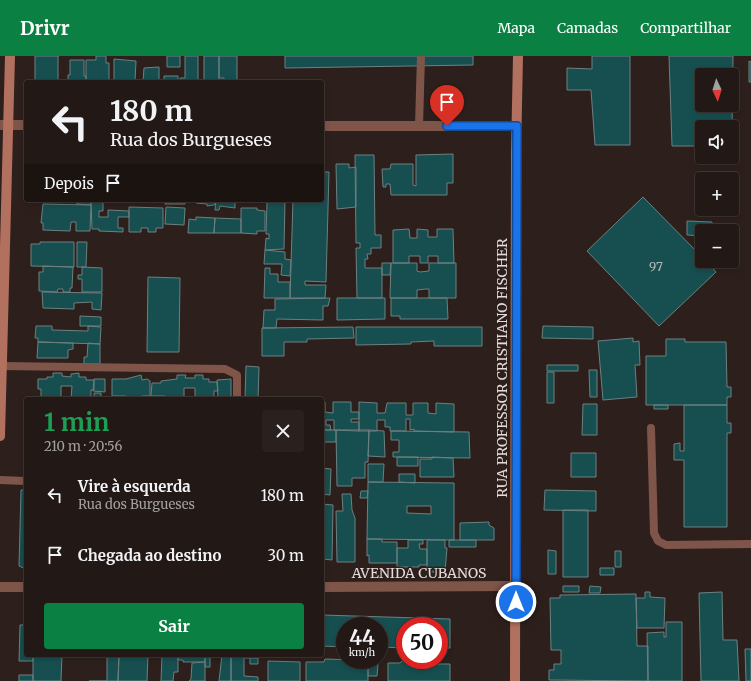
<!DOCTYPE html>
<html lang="pt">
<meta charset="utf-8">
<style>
:root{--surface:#221815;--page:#2a211e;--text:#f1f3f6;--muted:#a2a0a0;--line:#3f3734;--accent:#0b8043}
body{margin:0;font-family:Merriweather,serif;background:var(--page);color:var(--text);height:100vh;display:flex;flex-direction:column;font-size:15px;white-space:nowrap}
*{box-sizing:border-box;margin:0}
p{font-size:13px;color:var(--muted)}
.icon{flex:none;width:22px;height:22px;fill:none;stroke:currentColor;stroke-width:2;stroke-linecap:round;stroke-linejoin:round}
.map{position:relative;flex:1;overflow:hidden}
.drawer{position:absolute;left:24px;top:341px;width:300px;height:260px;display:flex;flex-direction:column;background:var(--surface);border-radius:4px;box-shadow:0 2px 6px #0003,0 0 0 1px var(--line)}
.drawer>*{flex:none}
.guide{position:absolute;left:24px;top:24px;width:300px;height:122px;border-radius:4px;box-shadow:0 2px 6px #0003,0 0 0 1px var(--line);background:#221815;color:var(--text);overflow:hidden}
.needle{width:26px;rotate:176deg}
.buttons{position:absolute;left:695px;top:12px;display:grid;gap:8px}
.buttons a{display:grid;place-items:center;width:44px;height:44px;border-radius:4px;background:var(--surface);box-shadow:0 2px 6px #0003,0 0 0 1px var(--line);font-size:20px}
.speed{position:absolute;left:336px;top:561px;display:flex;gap:8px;font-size:20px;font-weight:700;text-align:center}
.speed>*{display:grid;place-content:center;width:52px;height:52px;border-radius:50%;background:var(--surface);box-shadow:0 2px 6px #0003,0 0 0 1px var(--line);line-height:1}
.speed small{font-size:10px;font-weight:400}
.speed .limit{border:6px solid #d22;background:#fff;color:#111}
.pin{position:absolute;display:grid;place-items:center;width:34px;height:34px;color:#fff;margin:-41px -17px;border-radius:50% 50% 50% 0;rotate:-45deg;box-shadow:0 0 4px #0007}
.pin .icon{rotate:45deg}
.me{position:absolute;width:44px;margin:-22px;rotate:0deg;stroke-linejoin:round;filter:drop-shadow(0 0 3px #0008)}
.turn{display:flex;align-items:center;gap:14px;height:84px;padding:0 20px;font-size:18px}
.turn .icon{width:52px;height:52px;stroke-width:2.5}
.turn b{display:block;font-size:28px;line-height:34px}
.then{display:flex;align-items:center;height:38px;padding:0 20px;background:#0003;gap:8px;font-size:15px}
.round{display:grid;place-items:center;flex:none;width:42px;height:42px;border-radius:4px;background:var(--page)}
.headline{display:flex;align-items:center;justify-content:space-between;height:68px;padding:0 20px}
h1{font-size:24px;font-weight:700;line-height:30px;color:#1e9e55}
.button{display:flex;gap:8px;margin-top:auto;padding:8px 20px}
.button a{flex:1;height:46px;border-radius:4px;background:var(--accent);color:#fff;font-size:16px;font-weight:700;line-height:46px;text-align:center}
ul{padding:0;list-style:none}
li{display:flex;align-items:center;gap:12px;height:60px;padding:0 20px}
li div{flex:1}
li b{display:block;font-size:15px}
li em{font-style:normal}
header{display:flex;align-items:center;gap:24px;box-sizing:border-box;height:56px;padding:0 20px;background:var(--accent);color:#fff}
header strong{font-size:19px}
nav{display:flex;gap:22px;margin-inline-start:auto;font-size:14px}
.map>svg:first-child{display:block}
.building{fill:#174f50;stroke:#6d8080;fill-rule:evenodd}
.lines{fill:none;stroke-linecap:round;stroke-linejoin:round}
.lane{stroke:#7f554a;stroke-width:8}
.street{stroke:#7f554a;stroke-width:10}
.secondary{stroke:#b2705f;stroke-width:10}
.route-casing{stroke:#114b97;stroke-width:10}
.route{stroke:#1a73e8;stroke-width:7}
.labels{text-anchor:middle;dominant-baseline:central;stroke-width:3;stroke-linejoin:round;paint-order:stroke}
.number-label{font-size:12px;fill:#b2b8b7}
.street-label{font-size:14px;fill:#e5dbd9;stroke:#2d201c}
</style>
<header>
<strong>Drivr</strong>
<nav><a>Mapa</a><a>Camadas</a><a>Compartilhar</a></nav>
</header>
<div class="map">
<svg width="751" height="625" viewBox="0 0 751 625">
<rect width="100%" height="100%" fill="#2d201c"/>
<path class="building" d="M35 0H59H58V26H35Z
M96 0H106V7H109V26H86V4H96Z
M167 0H180V11H167Z
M185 0H198V26H180V22H185Z
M204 0H219V26H204Z
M219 0H237V26H224V22H219Z
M285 0H473V9L285 12Z
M592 0H630V89H595L591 34H567V12L592 13Z
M669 0H733L732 78V71H702V90H672ZM702 19H732V49H702Z
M114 3 136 5 135 25 137 26H114Z
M70 4H84V20H86V26L68 25V19H70Z
M749 5 751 6V26H749Z
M159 11V26H143L144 12Z
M164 20H178V26H180H164Z
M453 98V127H447V139H391L390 128H386V131H383L382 113H390L391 108H413V129L416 130V99Z
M355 99H374L375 179H381V192H371V198H367L368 203H365V212H382V242H357L356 192H360V187H356Z
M336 108H349V112L356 111V151L337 153Z
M322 116H329L326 226 305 225V229H326L325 242H290L293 144H322Z
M643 141 702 201V205H706L716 216 659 270 587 195Z
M76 144H91V149L77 148Z
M91 144H103V155H99V161H108V154L129 155V161H118V172H123V176L99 175V173H92Z
M165 144H185V148H165Z
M196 144H216L215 148 214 149 207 150V148L196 147Z
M216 144H235V152L220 150 219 154H215Z
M274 144H285L284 193 265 194 266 182 269 183V178H266L267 146H274Z
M43 148 91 149 90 175H76V166H71L70 175 43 174V167H41Z
M129 151 163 152V172H156V176H148V172H141V176H129Z
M166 151 185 152 184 169 165 168Z
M241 152H257V154L265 155V175H257V178L241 177Z
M196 161 215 162 214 177H188L189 163 196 164Z
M215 162 241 163V177H214Z
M687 165 712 166V175H702V180L687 179Z
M409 173 410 182H417V173L428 174V181H437V173H453L454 207H438V200H428V207H420V200H409V207H393V174Z
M40 186H74V211L31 210V188H40Z
M77 186H87L86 211H77Z
M265 194 285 196V203L291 204 290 220 281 219 282 208H264Z
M382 207H391L390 219H382Z
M391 207H417V215L420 216 429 215V207H456V242H429V233H426L417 234V242H390Z
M43 210 73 211 72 232H70V236H63V233H58L57 236 39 235V216H43Z
M82 211 102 212V236H82V223H78V219H82Z
M265 212H270V218H278V226H290V242H264Z
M148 221 180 222 179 296H147Z
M42 236 102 237 101 254 92 253V246L74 247V253L43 252Z
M330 242 328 250H323V264L277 263 276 272H263L264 254H275V243Z
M337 242H385V263L337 264Z
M391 242H447L448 263H400V260H391Z
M80 260 101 261V270H80Z
M36 270H52V274L88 275V270L101 271 100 288 38 286V282H35Z
M543 270 593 271V283L542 282Z
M353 271 354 282 307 283V286H284V300H262V272Z
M356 271H482V290H434V285L411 286V288L356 289Z
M633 282V286L639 285 640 309H635L637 341 603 344 598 285Z
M666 283H685V286H726L727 331H731V341H727V349H646V300H666Z
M38 286 73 287V293L68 294V302H37Z
M88 287 100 288V308H84V301H87Z
M547 309H578V315H547Z
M246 310 259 311 258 343H245Z
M589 314H597V341H590Z
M547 316H554V347H547Z
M53 317H62V320L71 321V318L79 317V321H86V324H94V334H91V343H41V333H38V323H47V321H53Z
M141 319 142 324 147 323 150 325V340H142L140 343H137V341H126V340H112V323H126Z
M177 319H186L185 322H195V319H203V323H209V326H217L218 335H214V343H165V340H151L152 327H161V325L177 323Z
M94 323H105V336L93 335Z
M231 323V343H218L217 324Z
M61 330H72L71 343H61Z
M184 332H195V343H184Z
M94 337H101V343H94Z
M322 346H325V356L333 357V346H351V356H359V363H351V366H359V375L334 374V364H326V369H330L331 374H322Z
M359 346 377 347V357H385L387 347H406V359H413V347H428V357L436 358V347L454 348V376L414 375V373L410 374V363H406V375H390V371H385V364H377V375H359Z
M583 348H597V379H582Z
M654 349H668V353H654Z
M684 349H727V367H731V377H727V471H684V404H674V388L680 387V395H684Z
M322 374H336V386H325L323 393Z
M336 374H369L368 406H365V422H352V430H337Z
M369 374 384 375 385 401 368 400Z
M391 375 469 376 470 402 393 401V396H399V384H391Z
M571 397H596V421H571Z
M397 401H418V410H397Z
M432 401 453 402 454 421H420V403H432Z
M368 408H384L383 426H368Z
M322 412 331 413 330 439 322 438Z
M399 418H415V427L399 426Z
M368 426 454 427V484L367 483ZM407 450H431V458L407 457Z
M21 434H26V513L19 510Z
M545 434 596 435V455L544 454Z
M361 435H368L367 442H360Z
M342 438H351L352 454 355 462V506H337L336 455H343Z
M322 448 333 449 332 504 324 503V505H322Z
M563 454H588V521H563Z
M489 466V469L494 472V484H460V467Z
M367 483H382V486H397V507H369V499L367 500Z
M408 484H423V488H419L420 493H427V509H419V511H397V492H408Z
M427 484H445V492H447L445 516H427Z
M449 484H476V491H449Z
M548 494 556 495V518H548Z
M615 495H621V511H615Z
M600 512H614V519H600Z
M563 530H579V536H563Z
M590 530 601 531 600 537H589Z
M645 536H650V541L665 542 664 572H637L636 542H645Z
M722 536 723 584H737L739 625H701L699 537Z
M636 538 637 590H648V625L549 624V614H554V608H561V594H551L550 542H560V539Z
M322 559 450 563V592H439V570H405V592L379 591V570H345V591L322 590Z
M666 566H682V625H648L647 577 664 576V581H666Z
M20 569H26V599H33V605H19Z
M745 593H751V625H746Z
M33 599H62L61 625H33Z
M107 599H119L118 625H89H107Z
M119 599H148L147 625H118Z
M162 599H178V616H174L173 625H161Z
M178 599H205V606H183V604H178Z
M222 599H231V625H219Z
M231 599H251V602H258V608H250V602H244V620L258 621V625H231Z
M205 601H210V611H205Z
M325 603 355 604 357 607H368V625H306V606H324Z
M268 605 300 606V625H268Z
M402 605H432L434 608H450V625H388V607H400Z
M205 606V625H189L191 623 192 607Z
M368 608H378L377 620H368Z
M19 619H33V625H19Z"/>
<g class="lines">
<path class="lane" d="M419 70 421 0
M2 310 225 313 237 319V343
M651 372 654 477 658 485 666 489 751 488
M0 424 26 425"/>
<path class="street" d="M0 69H26
M322 70H517
M0 531H26
M322 531 516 530"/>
<path class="secondary" d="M0 380 10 0
M515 625 516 97 518 0"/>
</g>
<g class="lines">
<g class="route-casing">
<path id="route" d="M447 70H517L516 546"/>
</g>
<use href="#route" class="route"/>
</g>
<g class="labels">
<g class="number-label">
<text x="656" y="210">97</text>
</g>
<g class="street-label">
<text transform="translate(502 312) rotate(-90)">RUA PROFESSOR CRISTIANO FISCHER</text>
<text x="419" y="517">AVENIDA CUBANOS</text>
</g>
</g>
</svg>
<div class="buttons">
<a><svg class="needle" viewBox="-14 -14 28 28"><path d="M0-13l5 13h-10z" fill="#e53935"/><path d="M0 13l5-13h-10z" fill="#a2a0a0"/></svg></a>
<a><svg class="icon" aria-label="sound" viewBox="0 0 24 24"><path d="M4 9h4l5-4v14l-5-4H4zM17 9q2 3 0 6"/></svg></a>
<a>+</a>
<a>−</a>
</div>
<div class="speed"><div>44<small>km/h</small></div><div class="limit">50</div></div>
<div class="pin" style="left:447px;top:70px;background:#d93025"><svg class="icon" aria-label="arrive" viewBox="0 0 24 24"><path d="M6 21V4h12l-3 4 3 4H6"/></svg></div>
<svg class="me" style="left:516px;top:546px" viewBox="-20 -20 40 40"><circle r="17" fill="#1a73e8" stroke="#fff" stroke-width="3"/><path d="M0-11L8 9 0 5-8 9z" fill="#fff"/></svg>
<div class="guide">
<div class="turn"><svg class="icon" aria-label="left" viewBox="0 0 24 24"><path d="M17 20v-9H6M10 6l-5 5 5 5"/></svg><div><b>180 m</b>Rua dos Burgueses</div></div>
<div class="then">Depois<svg class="icon" aria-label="arrive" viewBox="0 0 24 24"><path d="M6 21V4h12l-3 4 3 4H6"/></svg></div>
</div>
<section class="drawer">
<div class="headline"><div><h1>1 min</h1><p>210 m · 20:56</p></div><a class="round"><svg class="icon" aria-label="close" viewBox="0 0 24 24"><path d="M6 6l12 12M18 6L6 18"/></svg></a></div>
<ul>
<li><svg class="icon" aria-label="left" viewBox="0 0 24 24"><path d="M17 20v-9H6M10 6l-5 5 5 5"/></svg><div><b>Vire à esquerda</b><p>Rua dos Burgueses</p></div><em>180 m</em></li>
<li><svg class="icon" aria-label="arrive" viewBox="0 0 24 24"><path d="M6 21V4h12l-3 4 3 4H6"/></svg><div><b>Chegada ao destino</b></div><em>30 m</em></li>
</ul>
<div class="button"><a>Sair</a></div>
</section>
</div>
